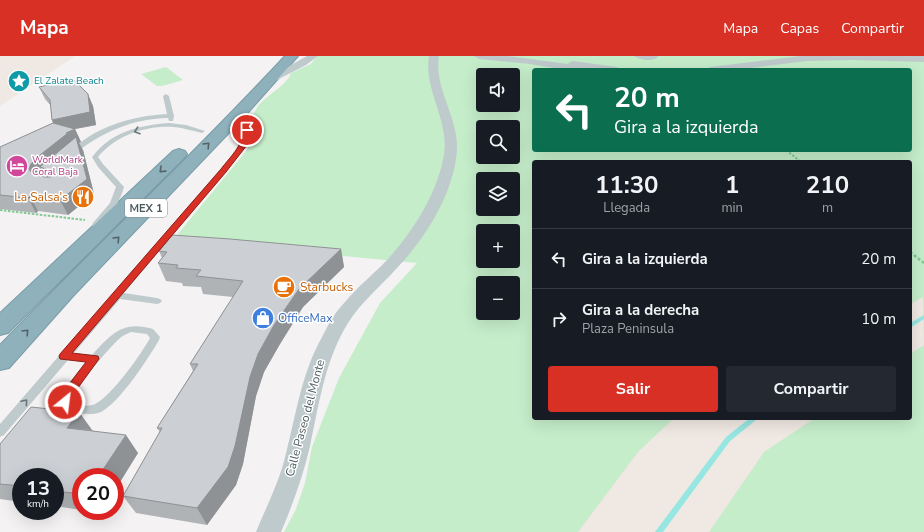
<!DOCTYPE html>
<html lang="es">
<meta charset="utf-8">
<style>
:root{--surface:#171b24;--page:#242831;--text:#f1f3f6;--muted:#9ea1a6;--line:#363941;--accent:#d93025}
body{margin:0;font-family:"Nunito Sans",sans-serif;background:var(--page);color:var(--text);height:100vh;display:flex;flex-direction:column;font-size:15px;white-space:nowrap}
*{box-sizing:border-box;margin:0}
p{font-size:13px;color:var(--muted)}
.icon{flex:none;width:22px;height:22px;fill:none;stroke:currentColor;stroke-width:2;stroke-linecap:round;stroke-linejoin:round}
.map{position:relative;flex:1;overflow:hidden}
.panel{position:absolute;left:532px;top:104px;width:380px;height:260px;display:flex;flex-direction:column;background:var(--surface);border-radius:4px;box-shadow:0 4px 16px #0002}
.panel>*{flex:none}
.guide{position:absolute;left:532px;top:12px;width:380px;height:84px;border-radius:4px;box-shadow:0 4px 16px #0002;background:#0b6e4f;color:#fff;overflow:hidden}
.tools{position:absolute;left:476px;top:12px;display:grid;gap:8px}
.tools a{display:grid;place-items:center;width:44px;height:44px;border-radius:4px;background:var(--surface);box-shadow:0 4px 16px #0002;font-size:20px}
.speed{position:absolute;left:12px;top:412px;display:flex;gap:8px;font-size:20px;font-weight:700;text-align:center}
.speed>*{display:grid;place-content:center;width:52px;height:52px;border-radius:50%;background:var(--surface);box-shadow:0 4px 16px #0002;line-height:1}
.speed small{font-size:10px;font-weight:400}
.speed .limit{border:6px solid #d22;background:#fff;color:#111}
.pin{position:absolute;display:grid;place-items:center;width:34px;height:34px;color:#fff;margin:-17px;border:2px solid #fff;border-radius:50%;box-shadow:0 1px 4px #0007}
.me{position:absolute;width:44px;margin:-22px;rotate:29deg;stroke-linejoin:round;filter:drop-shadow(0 0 3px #0008)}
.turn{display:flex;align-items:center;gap:14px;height:84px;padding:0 16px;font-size:18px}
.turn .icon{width:52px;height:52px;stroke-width:2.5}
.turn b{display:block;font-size:28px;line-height:34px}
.eta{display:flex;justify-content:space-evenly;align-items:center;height:68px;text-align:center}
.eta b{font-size:24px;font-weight:700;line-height:28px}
.cta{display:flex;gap:8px;margin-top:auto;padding:8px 16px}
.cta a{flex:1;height:46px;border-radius:4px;background:var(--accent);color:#fff;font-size:16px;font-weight:700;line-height:46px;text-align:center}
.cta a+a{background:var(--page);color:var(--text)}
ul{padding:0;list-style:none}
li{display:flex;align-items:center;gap:12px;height:60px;padding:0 16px;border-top:1px solid var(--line)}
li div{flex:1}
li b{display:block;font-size:15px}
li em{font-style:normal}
header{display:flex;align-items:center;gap:24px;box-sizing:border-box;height:56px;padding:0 20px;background:var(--accent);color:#fff}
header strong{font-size:19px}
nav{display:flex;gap:22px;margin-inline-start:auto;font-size:14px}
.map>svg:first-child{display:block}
.green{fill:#c5edca;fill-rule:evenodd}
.sand{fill:#f0e8e2}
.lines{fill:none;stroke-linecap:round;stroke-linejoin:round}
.stream{fill:#96e6e1;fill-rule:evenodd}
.highway-casing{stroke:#799ca8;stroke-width:2}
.path-far1{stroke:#7fc991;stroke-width:2;stroke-dasharray:2.5 1.5;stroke-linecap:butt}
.path{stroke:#7fc991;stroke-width:2.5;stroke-dasharray:3 2;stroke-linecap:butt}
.lane{fill:#bfcacd;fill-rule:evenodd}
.street{fill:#bfcacd;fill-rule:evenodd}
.highway{fill:#8eb1bc;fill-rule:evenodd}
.wall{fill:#afb3b6;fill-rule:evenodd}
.shaded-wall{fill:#8f9294}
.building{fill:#ccd0d4;stroke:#8f9294}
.oneway{stroke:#68767a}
.oneway2{stroke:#526367}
.route{fill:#d93025;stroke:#8d1f18}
.labels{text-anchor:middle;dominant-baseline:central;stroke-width:3;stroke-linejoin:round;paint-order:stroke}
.far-culture-label{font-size:10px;fill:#0d838f;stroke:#fff;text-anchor:start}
.far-hotel-label{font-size:10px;fill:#b23c85;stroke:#fff;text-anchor:start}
.shield{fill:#fff;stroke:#818c8e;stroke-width:1}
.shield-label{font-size:11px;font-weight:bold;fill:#4b5a5e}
.food-label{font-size:12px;fill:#c56008;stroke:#fff;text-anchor:end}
.shop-label{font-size:12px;fill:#366cbe;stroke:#fff;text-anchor:start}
.street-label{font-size:12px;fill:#4b5a5e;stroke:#fff}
</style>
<header>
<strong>Mapa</strong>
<nav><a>Mapa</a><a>Capas</a><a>Compartir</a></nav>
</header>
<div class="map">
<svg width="924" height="476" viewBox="0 0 924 476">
<rect width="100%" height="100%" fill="#f4f2f3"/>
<path class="green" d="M317 0H924V476H284L296 453 305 427 312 391 339 322 380 247 417 207 173 184 247 94C254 83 249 83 250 73 250 66 254 56 258 50 266 40 287 29 291 17L311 8ZM534 14H910V94H534ZM483 19H513V49H483ZM483 71H513V101H483ZM534 106H910V362H534ZM483 123H513V153H483ZM483 175H513V205H483ZM483 227H513V257H483Z
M166 11 183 24 162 30H157L141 18Z"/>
<path class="sand" d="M0 0H75L0 50Z
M923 241 924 289 910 298V248Z
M674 362H815L764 396 709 476H578L638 396Z"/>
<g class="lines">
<path class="stream" d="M924 259V263L910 272V267Z
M750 362H757L756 364 730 385 663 476H655L726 381Z"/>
<g class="highway-casing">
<path id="highway" d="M285 0H298L244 61 74 239 9 312 0 314V289C94 192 193 99 285 0Z
M179 93 185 95 187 98 185 101 8 277 0 279V257L173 95Z"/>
</g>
<path class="path-far1" d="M786 94 801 106
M0 154 85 164"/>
<path class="path" d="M910 196 924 207"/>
<path class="lane" d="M166 38 169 40 174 60 173 65H169L168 62C131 63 103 76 74 98L72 99 69 97C93 71 132 60 167 58L163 40Z
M239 56C242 58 243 60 245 64 251 76 250 83 243 95L124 237 157 242 160 243 162 245 160 247 157 248 120 243 74 297 92 299C111 278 123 264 153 273L160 281 159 284C148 303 120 346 101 356 94 359 87 358 79 357 69 357 64 355 60 346 65 331 76 318 86 306L68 304 4 379 0 381V368L237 94C247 79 243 74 236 58ZM131 276 147 278 150 282C142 297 111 341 95 348 90 351 77 350 71 347 70 336 110 291 120 282 123 279 127 278 131 276Z
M169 67 186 69 205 75 202 77C193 75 184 72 174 71 147 69 116 79 98 101L103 108 124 131C120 147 110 159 99 171H93L92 169 93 167 110 147 116 131 98 111 92 101 93 100C111 76 140 69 169 67Z"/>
<path class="street" d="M307 0H318L306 9 275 25 271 26 266 23Z
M429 0H439C433 35 463 65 456 103 450 143 424 184 396 213 380 231 361 246 348 267 325 304 319 348 310 390 303 420 293 448 281 476H256C265 454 276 432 283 409 295 366 300 320 322 281 328 269 335 256 345 246 358 230 374 218 388 203 413 175 435 141 443 104 452 66 423 35 429 0Z
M474 0H508L568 8 570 6 573 5 617 11 622 14H566L530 8 479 3Z
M634 0H657L658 1C653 6 639 4 634 0Z
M800 0H924V6L852 4 807 5 734 14H705L710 11Z"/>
<use href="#highway" class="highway"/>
</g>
<path class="wall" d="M39 31 93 50 96 69 75 73 81 86 79 87 83 94 94 138 68 159 38 155 36 157 0 153V91L53 67 52 64 51 50 45 43ZM44 117 46 121 41 120Z
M341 193 344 211 303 251 280 288 264 316 256 340 243 408 236 429 207 469 136 457 123 440 160 376 157 372 193 315 190 308 233 241 203 238 201 231 183 230 182 227 166 225 158 207 162 202 159 195Z
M79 356 92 374 138 397 115 434V421H81V454L55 450V421H21V446L0 443V388Z
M90 455H102L101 456Z"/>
<path class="shaded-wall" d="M88 38 93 50 96 69 75 73 81 86 79 87 83 94 94 138 68 159 60 144 87 123 40 111 44 117 39 122 37 128 29 113 31 108 40 99 58 77 52 64Z
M30 140 38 155 36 157 28 142Z
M341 193 344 211 303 251 280 288 264 316 256 340 243 408 236 429 207 469 197 452 250 321 258 298 274 269 299 233Z
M79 356 92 374 67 372Z
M126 379 138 397 115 434V421H98Z"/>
<path class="building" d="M73 23 88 38 90 56 52 64 50 44 39 31Z
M53 67 75 73 66 77H68L40 99 31 108 29 113 31 116 44 121H51L52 115 40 111 41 110 76 81 87 123 60 144 30 140 28 142 0 139V91Z
M172 179 230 183 341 193 299 233 274 269 258 298 250 321 235 390 228 411 197 452 123 440 162 372H157L198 308H190L243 225 196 220 201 214 176 212 178 209 158 207 167 196 159 195Z
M31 351 79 356 67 372 126 379 98 421H81V438L55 435V421H21V430L0 428V388Z"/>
<defs><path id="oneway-chevron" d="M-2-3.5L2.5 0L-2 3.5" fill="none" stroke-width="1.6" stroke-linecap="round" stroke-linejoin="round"/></defs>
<g class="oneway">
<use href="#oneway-chevron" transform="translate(137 75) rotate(162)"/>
<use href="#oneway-chevron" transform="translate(25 346) rotate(-50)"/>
</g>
<g class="oneway2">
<use href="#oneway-chevron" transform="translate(207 89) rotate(-46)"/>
<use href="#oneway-chevron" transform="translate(162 114) rotate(136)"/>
<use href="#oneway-chevron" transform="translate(117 183) rotate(-46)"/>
<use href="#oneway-chevron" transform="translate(26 276) rotate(-46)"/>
</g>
<path class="route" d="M247 72 250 74V83L247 89 226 116 72 297 98 300 99 303 72 340 68 350 65 351 61 350 59 346 63 336 86 306 60 303 59 300 60 298 221 113C230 101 243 90 243 74Z"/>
<defs>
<g id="sight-disc" transform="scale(1.15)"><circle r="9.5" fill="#0f9aa8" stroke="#fff"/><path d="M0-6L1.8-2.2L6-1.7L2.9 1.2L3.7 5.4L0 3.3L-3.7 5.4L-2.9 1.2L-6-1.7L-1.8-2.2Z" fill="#fff"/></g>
<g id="hotel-disc" transform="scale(1.15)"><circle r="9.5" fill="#d1479c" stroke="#fff"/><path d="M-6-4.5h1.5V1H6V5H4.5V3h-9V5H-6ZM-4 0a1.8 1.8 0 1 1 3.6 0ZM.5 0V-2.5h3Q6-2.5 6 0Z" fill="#fff"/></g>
<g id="restaurant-disc" transform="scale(1.15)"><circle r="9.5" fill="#e8710a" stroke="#fff"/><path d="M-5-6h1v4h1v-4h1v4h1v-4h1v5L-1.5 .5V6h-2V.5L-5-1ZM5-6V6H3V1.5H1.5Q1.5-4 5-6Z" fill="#fff"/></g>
<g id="cafe-disc" transform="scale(1.15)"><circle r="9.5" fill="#e8710a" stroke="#fff"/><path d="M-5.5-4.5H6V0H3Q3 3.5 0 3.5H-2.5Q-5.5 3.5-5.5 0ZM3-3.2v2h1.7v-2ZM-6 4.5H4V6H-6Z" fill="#fff"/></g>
<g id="shop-disc" transform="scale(1.15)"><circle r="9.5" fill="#3f7fe0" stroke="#fff"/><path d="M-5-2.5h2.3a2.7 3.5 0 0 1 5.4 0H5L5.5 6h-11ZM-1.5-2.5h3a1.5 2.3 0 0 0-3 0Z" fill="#fff"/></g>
</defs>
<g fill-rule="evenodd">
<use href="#sight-disc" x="19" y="25"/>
<use href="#hotel-disc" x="17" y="110"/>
<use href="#restaurant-disc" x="83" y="141"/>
<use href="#cafe-disc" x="284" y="231"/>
<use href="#shop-disc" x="263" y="262"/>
</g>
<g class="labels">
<g class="far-culture-label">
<text x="34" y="25">El Zalate Beach</text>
</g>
<g class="far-hotel-label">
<text x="32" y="104">WorldMark<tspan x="32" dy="12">Coral Baja</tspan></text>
</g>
<rect class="shield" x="125" y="143" width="42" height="18" rx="3"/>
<g class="shield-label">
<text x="146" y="152">MEX 1</text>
</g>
<g class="food-label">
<text x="68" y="141">La Salsa's</text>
<text x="300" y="231" text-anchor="start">Starbucks</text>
</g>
<g class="shop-label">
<text x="278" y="262">OfficeMax</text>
</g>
<g class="street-label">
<text transform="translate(305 362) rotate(-75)">Calle Paseo del Monte</text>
</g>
</g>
</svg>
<div class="tools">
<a><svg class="icon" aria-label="sound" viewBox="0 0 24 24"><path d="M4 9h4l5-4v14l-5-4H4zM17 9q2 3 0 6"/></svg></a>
<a><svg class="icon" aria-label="search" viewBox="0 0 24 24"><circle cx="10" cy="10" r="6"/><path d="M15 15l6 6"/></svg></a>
<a><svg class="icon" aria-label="layers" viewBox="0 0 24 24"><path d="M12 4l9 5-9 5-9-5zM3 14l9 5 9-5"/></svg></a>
<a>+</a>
<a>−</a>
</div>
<div class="speed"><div>13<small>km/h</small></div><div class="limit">20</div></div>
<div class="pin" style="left:247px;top:74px;background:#d93025"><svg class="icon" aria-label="arrive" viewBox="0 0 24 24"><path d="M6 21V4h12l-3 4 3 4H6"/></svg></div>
<svg class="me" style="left:65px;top:346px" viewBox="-20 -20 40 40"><circle r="17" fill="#d93025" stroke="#fff" stroke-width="3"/><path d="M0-11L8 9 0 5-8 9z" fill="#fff"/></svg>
<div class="guide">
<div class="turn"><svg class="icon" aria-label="left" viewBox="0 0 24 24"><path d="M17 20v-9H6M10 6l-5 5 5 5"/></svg><div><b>20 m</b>Gira a la izquierda</div></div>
</div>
<section class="panel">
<div class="eta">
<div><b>11:30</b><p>Llegada</p></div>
<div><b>1</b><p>min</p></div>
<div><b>210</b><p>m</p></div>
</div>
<ul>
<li><svg class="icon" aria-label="left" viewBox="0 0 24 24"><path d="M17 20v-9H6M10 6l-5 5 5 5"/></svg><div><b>Gira a la izquierda</b></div><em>20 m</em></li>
<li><svg class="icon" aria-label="right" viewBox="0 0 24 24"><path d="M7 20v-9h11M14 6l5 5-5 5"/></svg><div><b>Gira a la derecha</b><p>Plaza Peninsula</p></div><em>10 m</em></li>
</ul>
<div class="cta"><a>Salir</a><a>Compartir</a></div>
</section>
</div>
